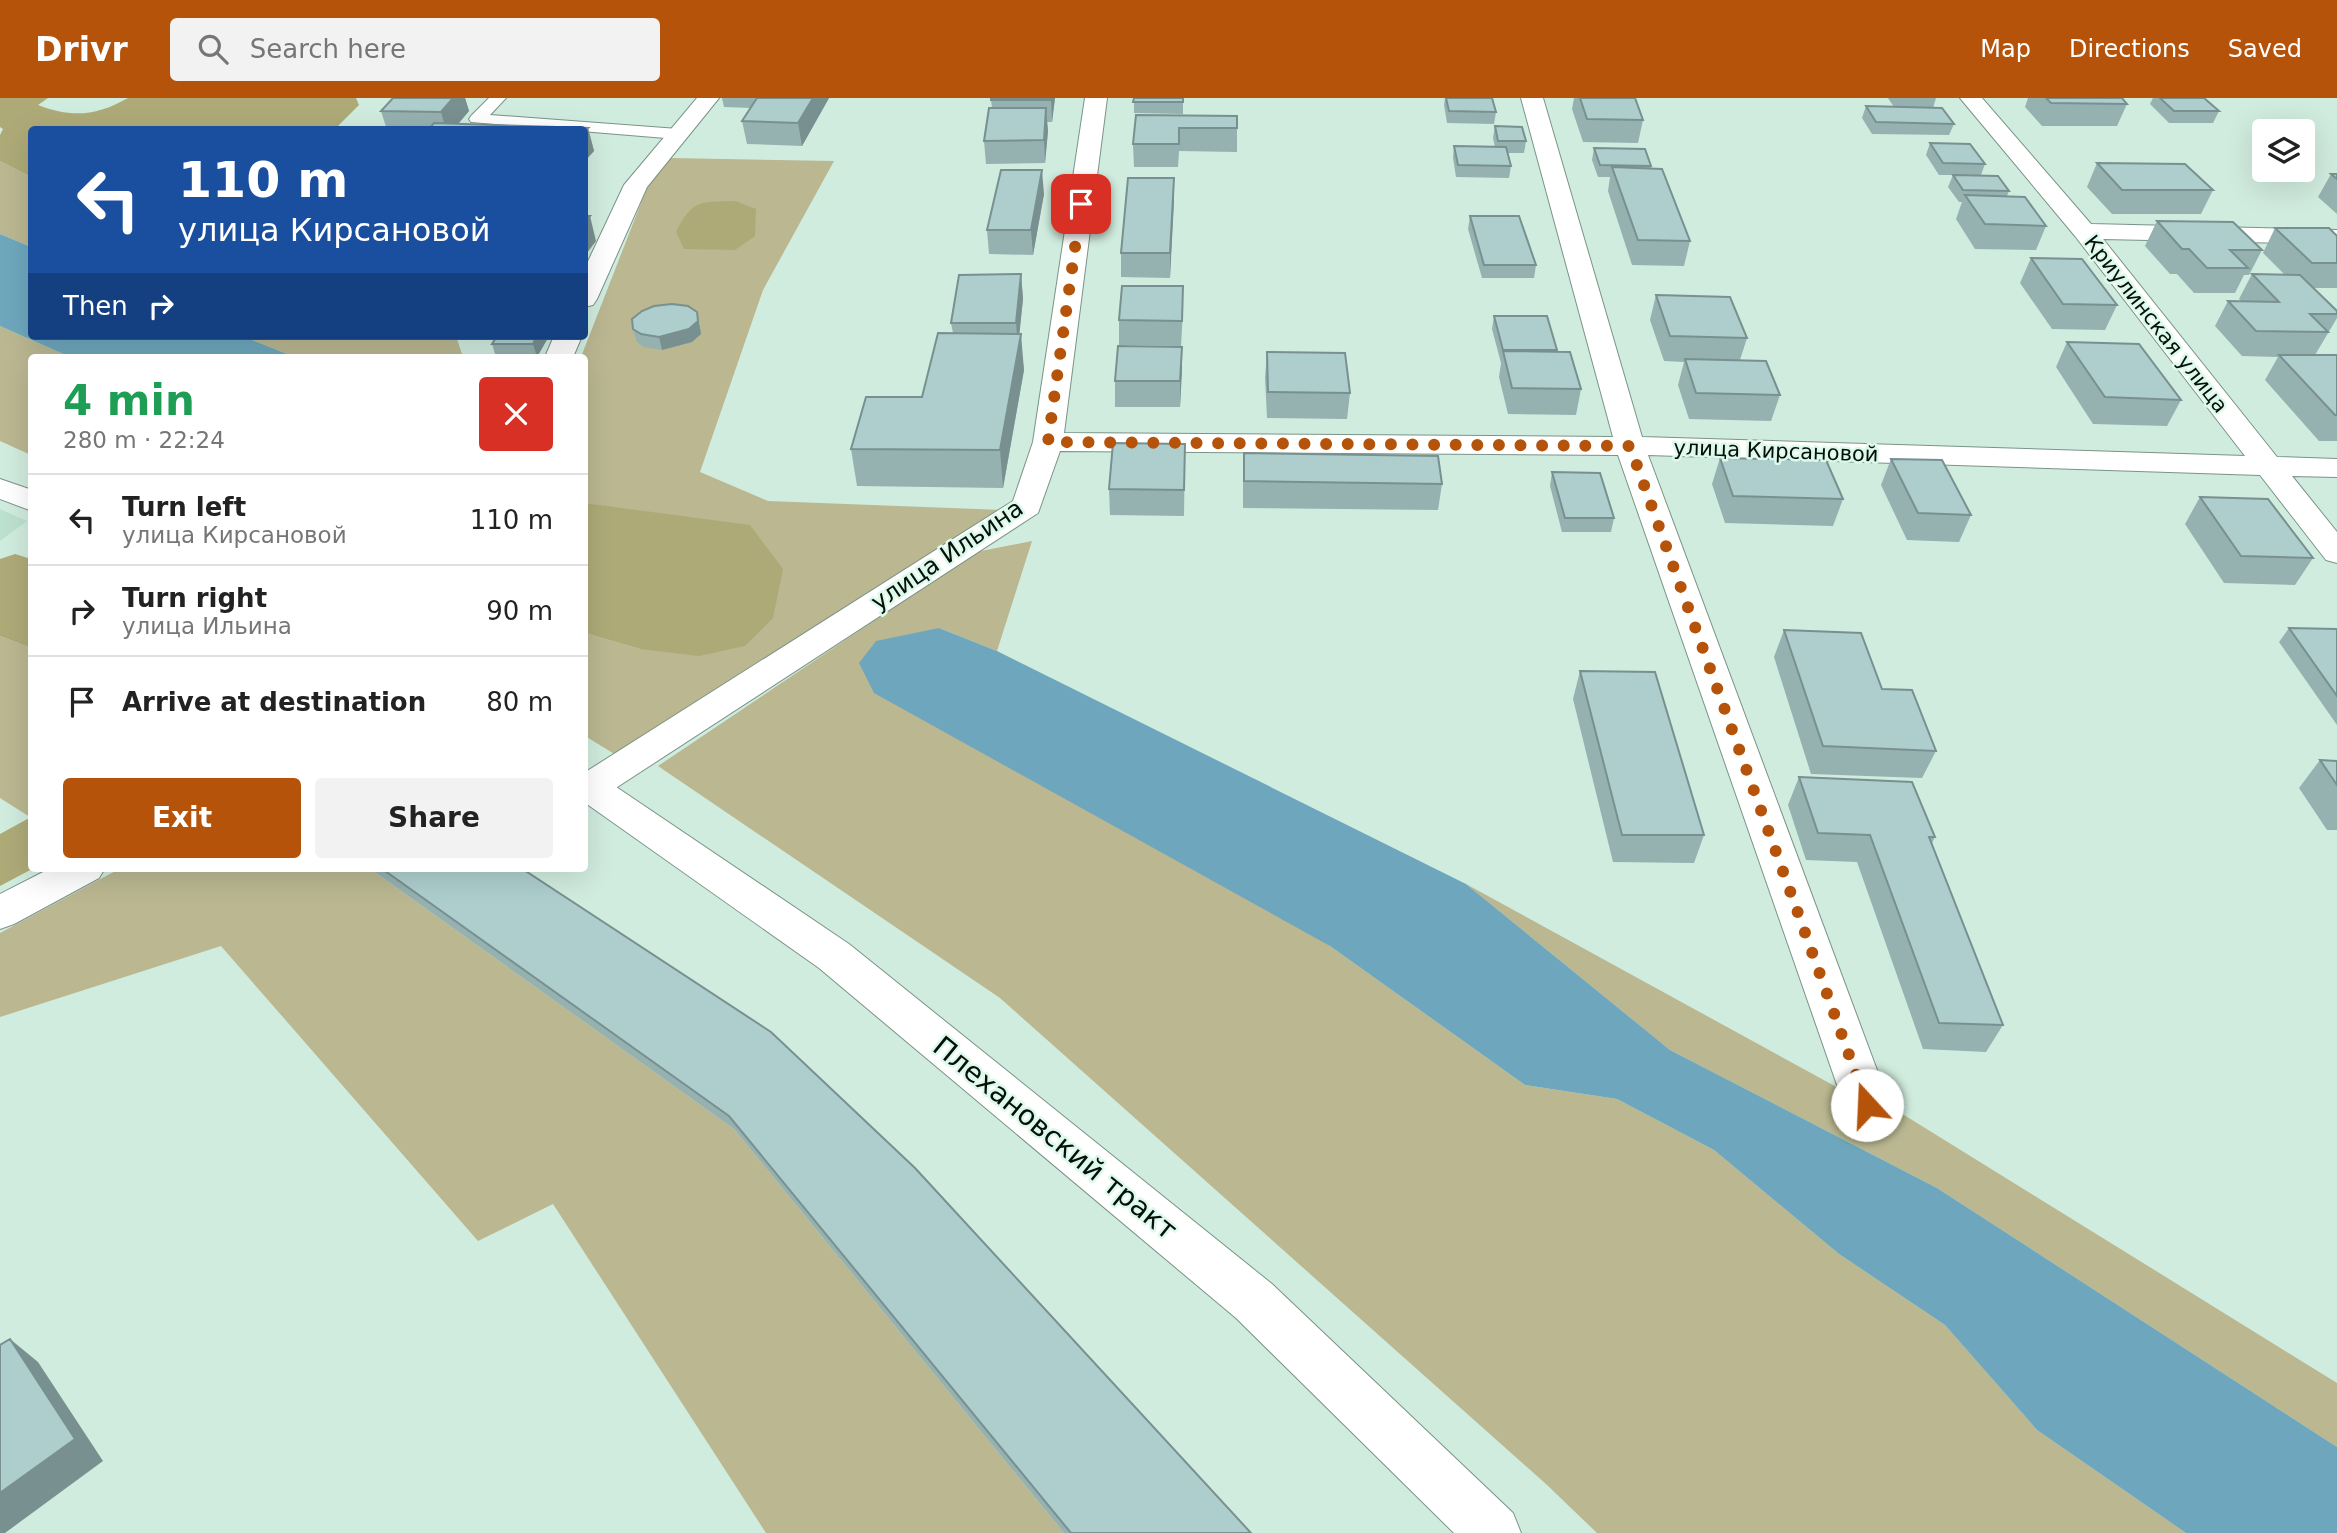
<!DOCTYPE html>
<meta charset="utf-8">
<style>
:root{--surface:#fff;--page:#f2f2f2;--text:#222;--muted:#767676;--line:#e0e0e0;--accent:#b45309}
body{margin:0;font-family:"DejaVu Sans",sans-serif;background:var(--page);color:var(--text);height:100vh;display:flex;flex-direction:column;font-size:26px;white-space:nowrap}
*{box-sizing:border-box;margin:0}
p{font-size:23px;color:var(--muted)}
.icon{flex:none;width:38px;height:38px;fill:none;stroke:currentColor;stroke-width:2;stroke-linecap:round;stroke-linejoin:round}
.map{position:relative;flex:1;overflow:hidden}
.sheet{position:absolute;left:28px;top:256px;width:560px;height:518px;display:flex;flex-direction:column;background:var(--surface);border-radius:7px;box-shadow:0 7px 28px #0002}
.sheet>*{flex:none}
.top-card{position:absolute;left:28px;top:28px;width:560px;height:214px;border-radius:7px;box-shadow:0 7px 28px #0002;background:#1a4fa0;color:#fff;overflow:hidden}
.tools{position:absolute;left:2252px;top:21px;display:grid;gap:14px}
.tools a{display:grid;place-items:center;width:63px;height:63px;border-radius:7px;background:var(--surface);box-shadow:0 7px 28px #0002;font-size:35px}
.pin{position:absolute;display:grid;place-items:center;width:60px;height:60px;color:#fff;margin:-30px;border-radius:14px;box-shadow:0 4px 10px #0006}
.me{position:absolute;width:77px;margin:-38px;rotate:340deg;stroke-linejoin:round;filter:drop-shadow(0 0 5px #0008)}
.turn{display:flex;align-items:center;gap:24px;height:147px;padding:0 35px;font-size:32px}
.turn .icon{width:91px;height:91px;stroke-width:2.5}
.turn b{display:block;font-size:49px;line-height:60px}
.then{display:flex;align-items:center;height:66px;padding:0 35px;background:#0003;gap:14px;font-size:26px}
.round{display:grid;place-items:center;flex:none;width:74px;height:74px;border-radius:7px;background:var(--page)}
.headline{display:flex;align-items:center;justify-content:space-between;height:119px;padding:0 35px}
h1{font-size:42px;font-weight:600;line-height:52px;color:#1e9e55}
.action{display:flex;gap:14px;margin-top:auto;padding:14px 35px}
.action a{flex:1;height:80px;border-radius:7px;background:var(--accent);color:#fff;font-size:28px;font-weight:600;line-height:80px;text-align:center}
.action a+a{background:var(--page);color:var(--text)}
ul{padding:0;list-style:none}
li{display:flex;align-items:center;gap:21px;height:91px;padding:0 35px;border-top:2px solid var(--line)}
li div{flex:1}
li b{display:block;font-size:26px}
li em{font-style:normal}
header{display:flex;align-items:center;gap:42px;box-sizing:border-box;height:98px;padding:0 35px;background:var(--accent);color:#fff}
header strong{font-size:33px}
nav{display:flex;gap:38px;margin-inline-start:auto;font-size:24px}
.search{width:490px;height:63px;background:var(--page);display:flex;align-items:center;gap:18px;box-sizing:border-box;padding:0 24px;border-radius:7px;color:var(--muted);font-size:26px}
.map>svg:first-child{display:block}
.built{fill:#bde1cf}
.green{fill:#bab791}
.forest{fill:#aeaa78}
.water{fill:#6ea7bd}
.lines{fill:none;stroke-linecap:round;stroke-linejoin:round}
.service-casing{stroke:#7a9487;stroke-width:2}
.minor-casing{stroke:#7a9487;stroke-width:2}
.tertiary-casing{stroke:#7a9487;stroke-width:2}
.service{fill:#fff;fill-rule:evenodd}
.minor{fill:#fff;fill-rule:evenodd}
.tertiary{fill:#fff;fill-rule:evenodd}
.wall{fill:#95b1b0}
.shaded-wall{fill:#799090}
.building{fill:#adcecd;stroke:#799090;stroke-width:2}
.route{stroke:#b45309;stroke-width:12;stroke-dasharray:0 21.6}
.labels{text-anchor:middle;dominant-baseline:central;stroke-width:5;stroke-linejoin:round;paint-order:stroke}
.far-street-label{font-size:21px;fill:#06100b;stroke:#ddf9eb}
.street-label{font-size:24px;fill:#06100b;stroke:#ddf9eb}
.near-street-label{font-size:28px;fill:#06100b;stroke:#ddf9eb}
</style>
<header>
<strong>Drivr</strong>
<div class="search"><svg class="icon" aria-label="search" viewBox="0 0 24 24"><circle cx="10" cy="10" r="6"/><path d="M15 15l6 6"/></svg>Search here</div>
<nav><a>Map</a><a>Directions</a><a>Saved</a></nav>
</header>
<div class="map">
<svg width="2337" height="1435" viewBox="0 0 2337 1435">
<rect width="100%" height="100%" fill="#d0ecde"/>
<path class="built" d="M0 411 27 423 0 443Z"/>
<path class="green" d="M671 60 834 63 763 192 700 374 768 403 1003 412 616 657 585 638V535L640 551 605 409 585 405 584 259H581L648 87Z
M0 63 31 79V149L0 136Z
M0 228 70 259H32L31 357 0 343Z
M242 238H456L463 259H295Z
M1032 443 997 553 939 530 1330 848 1525 987 1617 1001 1714 1052 1839 1156 1945 1227 2037 1332 2186 1435H1597L1546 1386 1000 900 658 668 976 454Z
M0 538 31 550 30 719 0 700Z
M121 770H369L734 1031 1064 1435H766L553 1106 478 1143 221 848 0 919V835Z
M1466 786 1842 992 1896 1012 2337 1285V1349L1937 1090 1670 952Z"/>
<path class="forest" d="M0 0H48L38 7C72 20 96 18 128 0H356L359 7 335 31 32 32 31 79 0 63V37L3 31 0 29Z
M735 103 756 111 755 138 735 152 684 151 676 134C692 101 701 104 735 103Z
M584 405 750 427 783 471 773 520 745 548 699 558 640 551 585 535Z
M15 456 31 461V550L0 538V461Z
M31 719 32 770H34L0 788V736Z"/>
<path class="water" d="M0 136 31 149 32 238H242L295 259H70L0 228Z
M939 530 997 553 1466 786 1670 952 1937 1090 2337 1349V1435H2186L2037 1332 1945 1227 1839 1156 1714 1052 1617 1001 1525 987 1330 848 874 595 859 565 876 543Z"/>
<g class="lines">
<g class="service-casing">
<path id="service" d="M489 0H506L490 17 678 31 686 36 678 41 471 24 469 21 471 18Z"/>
</g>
<g class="minor-casing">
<path id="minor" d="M697 0H719L647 89 597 201 593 207 584 209V172L624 87Z
M1085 0H1107L1064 335 1613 339 1521 0H1543L1642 339 2245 358 2075 138 1960 0H1982L2091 126 2337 132V146L2103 141 2277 359 2337 361V379L2292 378 2337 434V465L2326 462 2260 377 1648 357 1890 1007 1883 1021 1867 1026 1851 1021 1844 1007 1618 357 1060 353 1038 415 605 697 592 701 584 699V675L1013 403 1033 344Z
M554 238H582L573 259H545Z
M51 770H105L99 780 14 826 0 831V796Z"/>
</g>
<g class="tertiary-casing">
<path id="tertiary" d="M0 381 32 392V413L0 401Z
M584 672 597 676 849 846 1272 1186 1513 1415 1521 1435H1454L1236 1220 819 870 584 704Z"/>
</g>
<use href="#service" class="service"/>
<use href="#minor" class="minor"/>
<use href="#tertiary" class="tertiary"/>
</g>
<path class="wall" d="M393 0H465L469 13 458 26 588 30 594 53 584 64V32H387L381 13Z
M722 0H829L802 48 747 46 742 23 751 10 724 9Z
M1055 0 1052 24H1047L1048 33 1045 65 986 66 984 43 992 10 991 2Z
M1134 0H1183V16L1134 15Z
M1445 0H1492L1496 14 1494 26 1447 25 1444 7Z
M1574 0H1635L1643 22 1638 45 1583 44 1572 11Z
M1888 0H1936L1933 10 1954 26 1949 37 1872 36 1862 20 1866 8 1894 9Z
M2028 0H2122L2127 6 2117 28H2042L2025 9Z
M2153 0H2204L2219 13 2213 25H2169L2150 6Z
M1136 17 1237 30V54L1179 53 1178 69H1134L1133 46Z
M1495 28 1526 43 1524 55H1508L1511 68 1509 80 1456 79 1453 60 1454 48 1495 49 1493 40Z
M1930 45 1985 66 1981 77 2009 93 2007 98 2046 128 2036 152 1975 151 1956 121 1962 104H1959L1948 89 1953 77H1939L1926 57Z
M1594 50 1651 68V70L1690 143 1684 168 1632 167 1608 93 1610 79H1598L1592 62Z
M2097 65 2213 92 2201 116H2112L2087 89Z
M2331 76H2337V116L2318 99Z
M1174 80 1170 180 1121 179V155Z
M1044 96 1033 157 989 156 987 132Z
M1470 118 1536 167 1534 180H1482L1468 131Z
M2157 123 2262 152 2249 177H2244L2235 195H2194L2177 176H2170L2145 148Z
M2275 130 2337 138V190H2313L2337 213V220L2315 257H2337V343H2319L2265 282 2278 259 2242 258 2215 228 2228 203H2241L2239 201 2252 176 2285 177 2263 155Z
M2031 160 2117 207 2105 232 2052 231 2020 185Z
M1021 176 1023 201 1019 236 1024 272 1003 390 857 388 851 351 922 299 953 235 951 225Z
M1656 197 1747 240 1740 262 1780 297 1771 323 1689 321 1678 287 1684 264 1664 263 1650 222Z
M1183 213 1181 248 1119 247V222Z
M1494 218 1557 252 1556 254 1581 291 1576 317 1508 316 1499 279 1501 265 1492 231Z
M700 227 701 236 692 244 662 252 644 249 637 244 633 231Z
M549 238 537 259H496L492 246Z
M2067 244 2181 302 2167 328 2093 326 2056 269Z
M1182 249 1180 309H1115V283Z
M1267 254 1350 295 1347 321 1267 320 1265 280Z
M1185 346 1184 418 1110 417 1109 391Z
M1244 355 1442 386 1438 412 1243 410V382Z
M1720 360 1843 401 1833 428 1725 425 1712 386Z
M1891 361 1971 417 1959 444 1907 442 1881 387Z
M1552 374 1614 420 1611 434H1562L1550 388Z
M2200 399 2313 460 2295 487 2224 485 2185 426Z
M2289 530 2337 531V627L2279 544Z
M1784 532 1882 591 1936 653 1922 680 1811 676 1774 559Z
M1580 573 1704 737 1694 765 1613 764 1573 601Z
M2320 662 2337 663V732H2327L2299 690Z
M1799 679 1935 739 1932 745 2003 927 1986 954 1923 951 1857 764 1806 762 1788 707Z
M369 770H521L1251 1435H1064L734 1031Z"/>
<path class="shaded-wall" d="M453 0H465L469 13 453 32H446L441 14Z
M813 0H829L802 48 798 25Z
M1051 0H1055L1052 24 1051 2Z
M1046 10 1048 33 1045 65 1044 42Z
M588 30 594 53 584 64V33Z
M1042 72 1044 96 1033 157 1031 132Z
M1174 80V104L1170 180V155Z
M590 118 596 143 584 159V125Z
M1021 176 1023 201 1018 250 1016 225Z
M697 214 701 236 692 244 662 252 659 239Z
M1021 236 1024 272 1003 390 1000 352Z
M537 238H549L537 259 533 246Z
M1182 249V274L1180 309V283Z
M10 1241 38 1264 103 1363 5 1435H0V1395Z"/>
<path class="building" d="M393 0H453L441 14 381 13Z
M757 0H813L798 25 742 23Z
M991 0H1051V2H991Z
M1134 0H1183V4H1133Z
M1446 0H1492L1496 14 1449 13Z
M1580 0H1635L1643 22 1587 21Z
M2046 0H2122L2127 6 2051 5Z
M2160 0H2204L2219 13H2174Z
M1866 8 1942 10 1954 26 1876 24Z
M989 10H1046L1044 42 984 43Z
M1136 17 1237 18V30H1179V46H1133Z
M434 25 588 30 584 33V32H428Z
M1495 28 1522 29 1526 43H1498Z
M1930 45 1970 46 1985 66 1943 65Z
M1454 48 1506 49 1511 68 1458 67Z
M1594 50 1645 51 1651 68 1600 67Z
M2097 65 2185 66 2213 92H2122Z
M1612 69 1662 71 1690 143 1638 142Z
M1001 72H1042L1031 132H987Z
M2331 76H2337V81Z
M1953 77 1998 78 2009 93 1963 92Z
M1128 80H1174L1170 155H1121Z
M1965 97 2025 99 2046 128 1985 126Z
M584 118H590L584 125Z
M1470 118H1519L1536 167H1484Z
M2157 123 2233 124 2262 152H2230L2248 170H2207L2189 151H2182Z
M2275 130H2329L2337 138V165H2312Z
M2031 160 2082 161 2117 207 2063 206Z
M1021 176 1016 225H951L959 177Z
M2252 176 2300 177 2337 213V216H2310L2328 234 2256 233 2228 203 2279 204Z
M1122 188H1183L1182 223 1119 222Z
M1656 197 1730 199 1747 240 1670 238Z
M672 206 688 208 697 214 698 223 689 231 659 239 641 236 633 231 632 221 642 213 654 208Z
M1494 218H1547L1557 252H1503Z
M938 235 1021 236 1000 352 851 351 866 299H922Z
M497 238H537L533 246H492Z
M2067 244 2139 246 2181 302 2105 299Z
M1118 248 1182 249 1180 283H1115Z
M1503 253 1570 254 1581 291 1512 290Z
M1267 254 1345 255 1350 295 1268 294Z
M2279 257H2337V317H2335Z
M1685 261 1766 263 1780 297 1696 295Z
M1113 345 1185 346 1184 392 1109 391Z
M1244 355 1438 358 1442 386 1244 383Z
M1720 360 1826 362 1843 401 1733 398Z
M1891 361 1942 362 1971 417 1918 415Z
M1552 374 1600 375 1614 420H1565Z
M2200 399 2268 401 2313 460 2241 458Z
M2289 530 2337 531V598Z
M1784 532 1861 535 1882 591 1912 592 1936 653 1823 648Z
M1580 573 1655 574 1704 737H1622Z
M2320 662 2337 663V687Z
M1799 679 1912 684 1935 739H1929L2003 927 1939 925 1870 737 1818 735Z
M381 770H521L771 934 915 1070 1251 1435H1071L729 1018Z
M10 1241 75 1341 0 1395V1247Z"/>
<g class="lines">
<path class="route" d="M1081 106 1048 344 1630 348 1867 1007"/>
</g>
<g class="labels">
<g class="far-street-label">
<text transform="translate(2156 226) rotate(52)">Криулинская улица</text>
<text transform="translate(1776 353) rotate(2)">улица Кирсановой</text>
</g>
<g class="street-label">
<text transform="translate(947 457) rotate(-34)">улица Ильина</text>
</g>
<g class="near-street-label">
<text transform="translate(1055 1040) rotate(39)">Плехановский тракт</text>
</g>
</g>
</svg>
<div class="tools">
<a><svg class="icon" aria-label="layers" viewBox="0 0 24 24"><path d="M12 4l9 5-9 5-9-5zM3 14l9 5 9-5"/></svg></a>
</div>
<div class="pin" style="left:1081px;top:106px;background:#d93025"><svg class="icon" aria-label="arrive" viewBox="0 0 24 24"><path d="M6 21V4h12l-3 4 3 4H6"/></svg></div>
<svg class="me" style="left:1867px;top:1007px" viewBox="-20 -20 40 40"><circle r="19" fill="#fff"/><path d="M0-13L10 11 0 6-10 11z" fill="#b45309"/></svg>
<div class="top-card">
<div class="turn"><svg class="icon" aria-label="left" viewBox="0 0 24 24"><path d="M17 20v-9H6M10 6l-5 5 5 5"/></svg><div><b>110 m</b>улица Кирсановой</div></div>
<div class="then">Then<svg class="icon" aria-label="right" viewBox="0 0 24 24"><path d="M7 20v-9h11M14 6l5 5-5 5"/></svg></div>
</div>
<section class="sheet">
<div class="headline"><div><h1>4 min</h1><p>280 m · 22:24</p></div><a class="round" style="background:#d93025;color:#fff"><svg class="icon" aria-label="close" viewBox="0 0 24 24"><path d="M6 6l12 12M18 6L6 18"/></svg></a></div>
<ul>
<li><svg class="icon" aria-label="left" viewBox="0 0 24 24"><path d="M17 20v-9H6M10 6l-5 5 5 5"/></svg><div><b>Turn left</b><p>улица Кирсановой</p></div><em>110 m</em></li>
<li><svg class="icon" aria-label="right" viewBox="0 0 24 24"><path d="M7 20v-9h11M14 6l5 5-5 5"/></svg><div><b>Turn right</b><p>улица Ильина</p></div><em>90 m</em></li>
<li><svg class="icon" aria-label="arrive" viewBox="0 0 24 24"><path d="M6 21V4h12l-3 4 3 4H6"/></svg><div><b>Arrive at destination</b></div><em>80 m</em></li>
</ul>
<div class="action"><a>Exit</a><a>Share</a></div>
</section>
</div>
